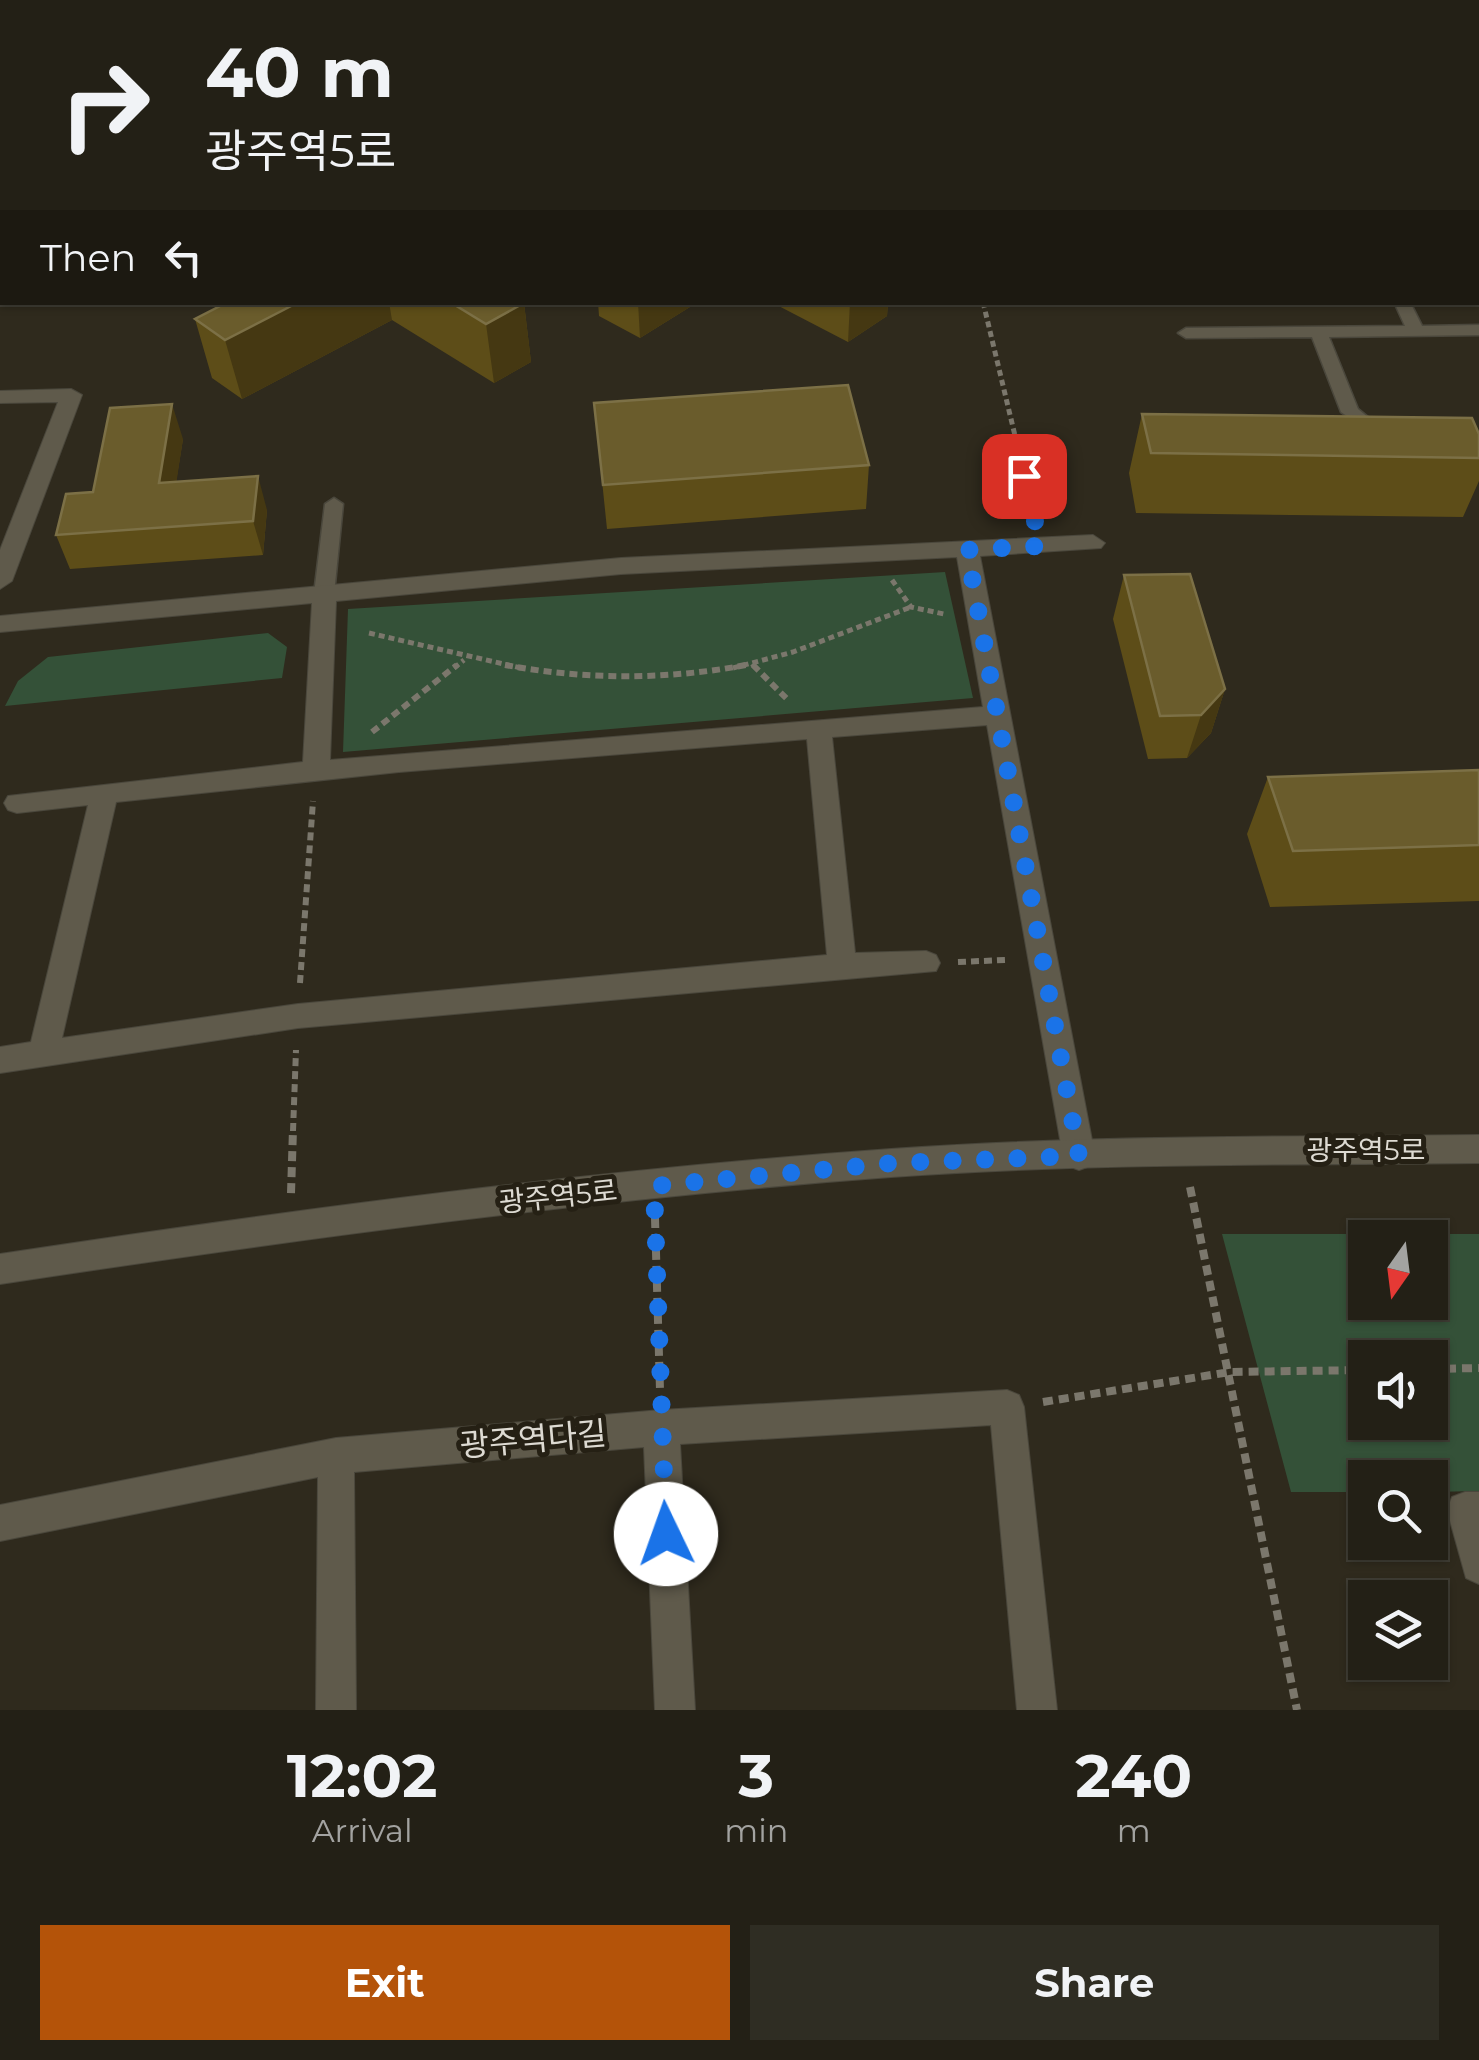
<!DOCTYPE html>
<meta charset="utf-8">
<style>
:root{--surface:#232016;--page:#2f2d23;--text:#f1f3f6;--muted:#a3a3a1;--line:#403e35;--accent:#b45309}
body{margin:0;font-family:Montserrat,"Noto Sans KR",sans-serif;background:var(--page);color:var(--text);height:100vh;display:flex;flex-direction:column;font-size:38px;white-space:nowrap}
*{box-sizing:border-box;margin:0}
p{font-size:32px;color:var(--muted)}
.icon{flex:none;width:55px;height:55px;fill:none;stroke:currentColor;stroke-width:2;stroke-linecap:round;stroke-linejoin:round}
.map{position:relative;height:1710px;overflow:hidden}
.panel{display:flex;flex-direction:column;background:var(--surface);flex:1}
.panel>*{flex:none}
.banner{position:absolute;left:0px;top:0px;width:1480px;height:305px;box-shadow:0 2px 8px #0004,0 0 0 2px var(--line);background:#232016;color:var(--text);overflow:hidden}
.needle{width:65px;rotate:194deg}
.fabs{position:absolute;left:1348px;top:1220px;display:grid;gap:20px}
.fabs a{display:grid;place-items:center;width:100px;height:100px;border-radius:0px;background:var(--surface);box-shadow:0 2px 8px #0004,0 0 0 2px var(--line);font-size:50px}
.pin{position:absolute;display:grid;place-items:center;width:85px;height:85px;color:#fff;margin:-42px;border-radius:20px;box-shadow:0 5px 15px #0006}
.me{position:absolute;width:110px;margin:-55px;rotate:357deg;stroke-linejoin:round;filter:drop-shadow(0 0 8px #0008)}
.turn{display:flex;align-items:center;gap:35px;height:210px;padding:0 40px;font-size:45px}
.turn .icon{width:130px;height:130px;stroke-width:2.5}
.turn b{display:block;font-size:70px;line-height:85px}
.then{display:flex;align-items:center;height:95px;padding:0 40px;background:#0003;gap:20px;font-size:38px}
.eta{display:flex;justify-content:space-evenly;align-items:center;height:170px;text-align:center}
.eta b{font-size:60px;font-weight:700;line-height:70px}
.cta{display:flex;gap:20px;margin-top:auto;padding:20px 40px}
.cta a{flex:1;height:115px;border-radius:0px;background:var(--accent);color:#fff;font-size:40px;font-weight:700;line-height:115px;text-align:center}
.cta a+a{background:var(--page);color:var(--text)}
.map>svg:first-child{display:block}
.green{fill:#345138;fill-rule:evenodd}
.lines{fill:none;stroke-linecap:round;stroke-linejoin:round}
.service-casing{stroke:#4a473c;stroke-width:3}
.minor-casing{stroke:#4a473c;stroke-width:2}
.tertiary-casing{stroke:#4a473c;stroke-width:2}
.primary-casing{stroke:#4a473c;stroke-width:2}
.path-far2{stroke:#7b776c;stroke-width:5;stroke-dasharray:6 4;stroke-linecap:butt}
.path-far1{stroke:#7b776c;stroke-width:6;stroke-dasharray:8 5;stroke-linecap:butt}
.path{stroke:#7b776c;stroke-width:8;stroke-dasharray:10 6;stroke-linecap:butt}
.service{fill:#5f5a4b;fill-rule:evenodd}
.minor{fill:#5f5a4b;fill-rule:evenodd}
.tertiary{fill:#5f5a4b;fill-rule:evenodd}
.primary{fill:#4e9490;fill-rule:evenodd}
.wall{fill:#5d4d18}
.shaded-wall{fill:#453812}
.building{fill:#6a5c2c;stroke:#7c7046;stroke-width:2.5}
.route{stroke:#1a73e8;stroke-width:18;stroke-dasharray:0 32.4}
.labels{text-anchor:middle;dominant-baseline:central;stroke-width:10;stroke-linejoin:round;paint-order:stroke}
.street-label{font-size:28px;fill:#dddad2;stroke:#252014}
.near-street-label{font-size:32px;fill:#dddad2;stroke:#252014}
</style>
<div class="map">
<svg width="1479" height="1710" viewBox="0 0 1479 1710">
<rect width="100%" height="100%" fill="#2f2a1d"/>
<path class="green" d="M945 572 973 698 343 752 348 609Z
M268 633 287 647 282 678 5 706 18 681 48 657Z
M1222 1234H1479V1491L1430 1492V1478H1365V1492H1291ZM1365 1238H1430V1302H1365ZM1365 1358H1430V1422H1365Z"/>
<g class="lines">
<g class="service-casing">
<path id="service" d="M1394 302H1410L1422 326 1479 325V335L1329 337 1358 409 1386 432 1377 437 1341 412 1312 337 1186 338 1178 333 1186 328 1405 326Z
M334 498 343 504 334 594 324 601 314 594 325 504Z"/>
</g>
<g class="minor-casing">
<path id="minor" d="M114 0H132L133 2H116Z
M0 162H2V172H0Z
M71 389 82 395 12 581 0 589V550L58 402 0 403V391Z
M1093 535 1105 543 1101 548 980 556 1095 1156 1090 1166 1079 1170 1068 1166 1063 1156 987 725 832 737 855 953 926 951 936 955 940 963 936 971 298 1028 0 1073V1047L31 1042 88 805 17 813 8 810 4 803 8 796 303 762 312 603 0 632V616L621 558ZM957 557 983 707 330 760 336 601 621 574ZM807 739 827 955 298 1004 62 1038 116 802 399 772Z
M1007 1390 1019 1395 1024 1407 1057 1710H1017L991 1425 680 1444 695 1710H655L644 1447 354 1472 356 1710H316L318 1477 0 1541V1505L336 1438 661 1410Z
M1465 1492H1479V1584L1466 1578 1447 1510 1452 1497Z"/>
</g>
<g class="tertiary-casing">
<path id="tertiary" d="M2 38V48L0 49V39Z
M1478 53H1479V63H1478Z
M2 251V263L0 264V252Z
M1479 1135V1163C1283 1165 1087 1163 891 1177 593 1199 296 1239 0 1284V1254C296 1209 593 1170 891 1149 1087 1135 1283 1137 1479 1135Z"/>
</g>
<g class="primary-casing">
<path id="primary" d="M1478 18H1479V28H1478Z
M0 212H2V224H0Z"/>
</g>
<path class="path-far2" d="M983 302 1034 515
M892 580 911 607 944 614
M369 633 521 668
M752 664 756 668
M454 668 464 660
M733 668 793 652 911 607"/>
<path class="path-far1" d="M505 665C586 680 666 680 746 665
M753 665 787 699
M372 732 457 665
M958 962 1005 960
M300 983 313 801
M293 1131 296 1050"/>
<path class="path" d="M1190 1187 1297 1710
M291 1193 293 1129
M655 1218 660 1390
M1430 1369 1479 1368
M1043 1402 1230 1372 1365 1370"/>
<use href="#service" class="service"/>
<use href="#minor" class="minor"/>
<use href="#tertiary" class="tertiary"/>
<use href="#primary" class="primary"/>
</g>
<path class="wall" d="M228 302 524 303 531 362 494 383 392 320 242 399 212 378 195 319Z
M598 302H698L640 338 599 316Z
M771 302H888L887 316 848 342Z
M594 403 869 465 866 509 607 529Z
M1142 414 1479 434V481L1463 517 1136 513 1129 473Z
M183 439 176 482 267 510 263 555 70 569 56 535 93 492Z
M1124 575 1225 689 1211 733 1187 758 1148 759 1113 619Z
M1479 770V901L1270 907 1247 834 1268 777Z"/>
<path class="shaded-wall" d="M1479 241V271L1478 272V245Z
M299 302H389L392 320 242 399 225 340Z
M638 302H698L640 338Z
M850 302H888L887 316 848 342Z
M524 303 531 362 494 383 486 324Z
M172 404 183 439 171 518 159 483Z
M258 476 267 510 263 555 253 521Z
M1225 689 1211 733 1187 758 1201 715Z"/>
<path class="building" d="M1479 181V223L1478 222V182Z
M228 302H299L225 340 195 319Z
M450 302H523L524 303 486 324Z
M848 385 869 465 603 485 594 403Z
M172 404 159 483 258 476 253 521 56 535 66 494 93 492 110 408Z
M1142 414 1472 418 1479 434V458L1151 453Z
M1190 574 1225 689 1201 715 1160 716 1124 575Z
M1479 770V845L1293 851 1268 777Z"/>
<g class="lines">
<path class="route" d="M666 1534 654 1186 893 1163 1079 1156 967 550 1041 546 1024 476"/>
</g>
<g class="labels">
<g class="street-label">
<text x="1366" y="1150">광주역5로</text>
<text transform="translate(558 1196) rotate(-6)">광주역5로</text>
</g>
<g class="near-street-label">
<text transform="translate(533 1439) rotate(-5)">광주역다길</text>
</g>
</g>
</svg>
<div class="fabs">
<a><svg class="needle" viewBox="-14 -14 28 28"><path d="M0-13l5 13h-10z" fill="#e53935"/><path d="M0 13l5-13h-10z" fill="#a3a3a1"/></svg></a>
<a><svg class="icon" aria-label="sound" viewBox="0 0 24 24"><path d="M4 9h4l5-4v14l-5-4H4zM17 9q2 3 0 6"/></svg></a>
<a><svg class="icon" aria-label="search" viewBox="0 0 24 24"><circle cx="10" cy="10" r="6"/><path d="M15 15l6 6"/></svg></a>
<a><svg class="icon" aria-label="layers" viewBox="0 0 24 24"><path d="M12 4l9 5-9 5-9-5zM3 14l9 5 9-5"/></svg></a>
</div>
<div class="pin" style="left:1024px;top:476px;background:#d93025"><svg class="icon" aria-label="arrive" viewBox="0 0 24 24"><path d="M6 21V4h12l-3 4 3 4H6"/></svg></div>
<svg class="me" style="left:666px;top:1534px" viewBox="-20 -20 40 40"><circle r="19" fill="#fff"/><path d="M0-13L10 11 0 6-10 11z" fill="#1a73e8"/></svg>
<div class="banner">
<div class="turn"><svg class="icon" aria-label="right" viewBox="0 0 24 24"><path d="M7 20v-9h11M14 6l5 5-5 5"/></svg><div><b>40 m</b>광주역5로</div></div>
<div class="then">Then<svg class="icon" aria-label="left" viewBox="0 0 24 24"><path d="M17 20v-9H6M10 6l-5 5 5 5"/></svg></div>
</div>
</div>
<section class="panel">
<div class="eta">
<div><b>12:02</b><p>Arrival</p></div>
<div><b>3</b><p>min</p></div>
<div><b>240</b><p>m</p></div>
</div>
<div class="cta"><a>Exit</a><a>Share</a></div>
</section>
